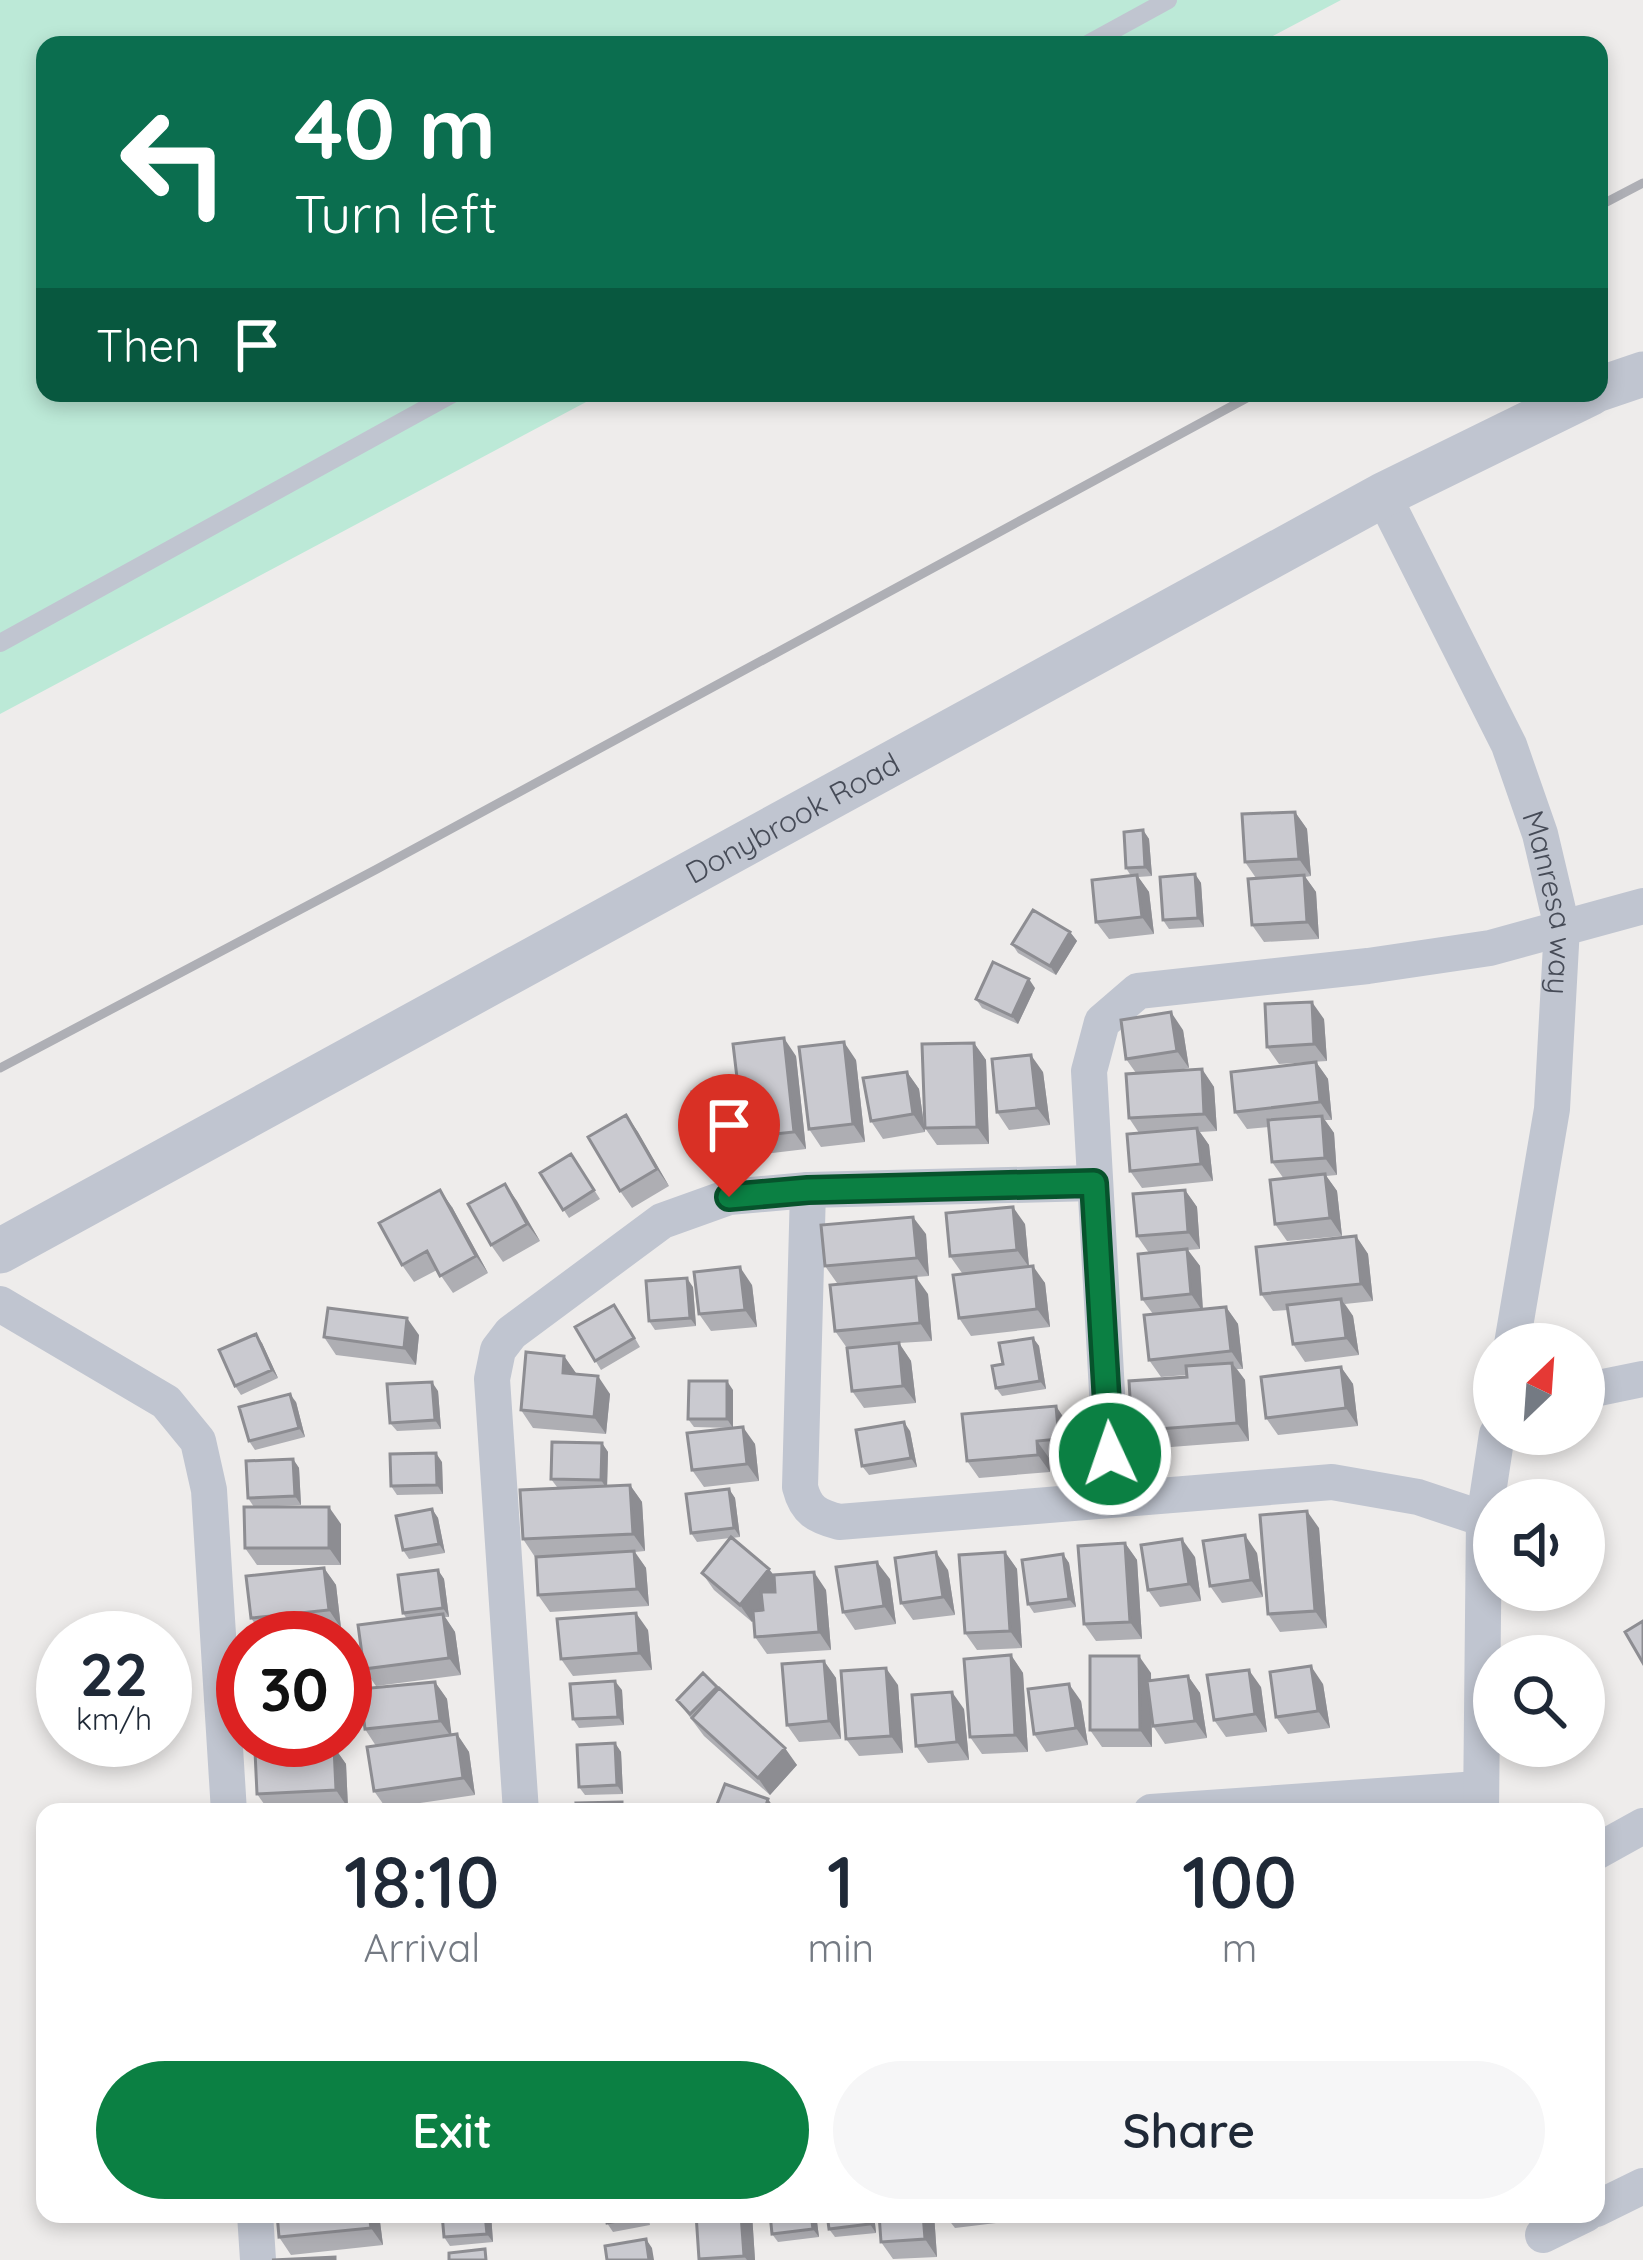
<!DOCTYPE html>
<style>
:root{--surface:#fff;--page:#f6f6f7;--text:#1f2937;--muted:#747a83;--accent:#0b8043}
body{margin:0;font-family:Quicksand,sans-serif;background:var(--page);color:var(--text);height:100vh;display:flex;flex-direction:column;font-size:45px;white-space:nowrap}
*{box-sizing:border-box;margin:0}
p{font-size:39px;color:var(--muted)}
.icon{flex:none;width:66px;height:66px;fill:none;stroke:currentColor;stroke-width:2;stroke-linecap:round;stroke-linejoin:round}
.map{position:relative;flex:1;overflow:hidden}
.drawer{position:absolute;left:36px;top:1803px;width:1569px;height:420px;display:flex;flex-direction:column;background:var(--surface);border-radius:24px;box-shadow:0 6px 18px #0003}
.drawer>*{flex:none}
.guide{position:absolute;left:36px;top:36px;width:1572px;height:366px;border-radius:24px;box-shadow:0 6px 18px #0003;background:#0b6e4f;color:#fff;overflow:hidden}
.needle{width:78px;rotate:25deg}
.tools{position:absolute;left:1473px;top:1323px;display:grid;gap:24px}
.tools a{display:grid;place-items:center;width:132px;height:132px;border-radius:50%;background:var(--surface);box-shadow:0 6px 18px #0003;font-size:60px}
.speed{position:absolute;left:36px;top:1611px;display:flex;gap:24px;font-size:60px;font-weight:700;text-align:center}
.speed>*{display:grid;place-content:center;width:156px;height:156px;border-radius:50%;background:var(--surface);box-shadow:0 6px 18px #0003;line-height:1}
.speed small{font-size:30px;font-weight:400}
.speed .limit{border:18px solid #d22;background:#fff;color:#111}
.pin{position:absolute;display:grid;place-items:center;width:102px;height:102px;color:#fff;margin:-123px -51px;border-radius:50% 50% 50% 0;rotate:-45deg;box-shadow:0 0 12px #0007}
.pin .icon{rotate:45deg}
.me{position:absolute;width:132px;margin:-66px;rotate:357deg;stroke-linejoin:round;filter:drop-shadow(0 0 9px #0008)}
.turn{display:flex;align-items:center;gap:42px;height:252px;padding:0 60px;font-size:54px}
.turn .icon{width:156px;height:156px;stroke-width:2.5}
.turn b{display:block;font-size:84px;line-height:102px}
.then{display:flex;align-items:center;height:114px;padding:0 60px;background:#0003;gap:24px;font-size:45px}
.eta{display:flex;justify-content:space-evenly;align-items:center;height:204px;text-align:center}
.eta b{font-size:72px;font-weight:600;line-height:84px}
.primary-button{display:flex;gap:24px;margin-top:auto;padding:24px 60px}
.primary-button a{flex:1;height:138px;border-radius:72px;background:var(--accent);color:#fff;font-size:48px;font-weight:600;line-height:138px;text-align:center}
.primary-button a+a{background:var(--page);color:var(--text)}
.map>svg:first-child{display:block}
.green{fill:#bce9d7}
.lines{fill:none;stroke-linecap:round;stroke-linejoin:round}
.service{stroke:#c0c5d0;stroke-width:18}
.minor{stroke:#c0c5d0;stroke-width:36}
.tertiary{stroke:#c0c5d0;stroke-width:45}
.rail{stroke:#aeafb5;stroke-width:9}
.wall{fill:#aeaeb3}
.shaded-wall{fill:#8d8d92}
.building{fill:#cacad0;stroke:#8d8d92;stroke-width:3}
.route-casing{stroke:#07532c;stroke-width:30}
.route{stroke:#0b8043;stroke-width:21}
.labels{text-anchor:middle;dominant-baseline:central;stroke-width:9;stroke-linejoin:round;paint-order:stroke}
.street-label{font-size:30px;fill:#464b57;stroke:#fff}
</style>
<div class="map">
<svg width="1643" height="2260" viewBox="0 0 1643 2260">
<rect width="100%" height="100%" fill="#eeeceb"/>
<path class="green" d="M0 0H1341L1256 45H45V393H603L0 714Z"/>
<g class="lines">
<path class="service" d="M1086 45 1168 0
M0 643 454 393"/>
<g class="minor">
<path id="s1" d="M1383 495 1509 745 1540 834 1562 927 1552 1109 1512 1344"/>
<path d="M808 1190 800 1487C806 1511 817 1516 839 1522L1332 1482 1418 1497 1484 1519"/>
<path d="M0 1304 166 1402 198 1441 209 1490 229 1812"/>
<path d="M1584 1391 1643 1379"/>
<path d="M1113 1499 1089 1071 1102 1022 1138 991 1368 966 1490 948 1643 906"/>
<path d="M521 1812 492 1379 498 1350 511 1333 662 1221 729 1197 808 1190 1094 1183"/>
<path d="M1151 1812 1478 1789"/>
<path d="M1481 1812 1484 1519 1497 1434"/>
<path d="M1596 1852 1643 1826"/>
<path d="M1596 2209 1643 2186"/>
<path d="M255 2214 258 2260"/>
<path d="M1543 2235 1586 2214"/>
</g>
<g class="tertiary">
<path d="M1599 389 1643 374"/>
<path id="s2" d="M0 1251 1383 495 1591 393"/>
</g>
<path class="rail" d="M1599 206 1643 183
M0 1068 377 869 1256 393"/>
</g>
<path class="wall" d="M1295 812 1307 829 1311 876 1305 877 1316 892 1319 939 1264 942 1252 925 1256 878 1245 862Z
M1143 830 1149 839 1152 876 1138 877 1149 892 1154 934 1109 939 1096 922 1131 876 1126 868Z
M1195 874 1201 883 1204 927 1169 929 1163 920Z
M1070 932 1077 941 1056 975 1018 953 1012 944Z
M1035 988 1018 1024 982 1008 976 999Z
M1324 1019 1327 1061 1279 1064 1267 1047Z
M1183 1030 1189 1068 1173 1071 1202 1069 1214 1087 1217 1131 1200 1132 1209 1145 1213 1181 1142 1188 1130 1171 1139 1133 1129 1118 1136 1073 1126 1059Z
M974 1043 986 1060 989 1144 937 1145 925 1128Z
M796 1056 806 1149 756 1155 744 1137Z
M856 1060 865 1142 821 1147 809 1129Z
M1316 1062 1328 1079 1332 1120H1325L1334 1133 1337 1175 1326 1176 1337 1191 1342 1236 1287 1241 1275 1224 1284 1179 1272 1162 1269 1127 1247 1129 1235 1112Z
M907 1072 919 1089 925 1132 883 1139 871 1121Z
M1043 1072 1050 1125 1009 1130 997 1112Z
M728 1090 734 1099 737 1150 701 1152 695 1143Z
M626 1115 669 1186 632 1208 620 1191Z
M571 1154 600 1199 569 1218 540 1173Z
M505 1184 540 1241 503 1262 491 1245Z
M1185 1190 1197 1207 1200 1249 1188 1250 1200 1266 1203 1309 1226 1307 1238 1324 1243 1369H1237L1245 1380 1249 1441 1145 1449 1132 1431 1187 1377 1186 1375 1161 1377 1149 1360 1153 1314 1142 1299 1149 1253 1137 1236Z
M452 1207 488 1273 453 1293 437 1270 414 1282 402 1265Z
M1025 1224 1029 1266 1045 1283 1050 1327 971 1336 959 1318 962 1273 950 1256Z
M926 1234 929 1276 837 1283 825 1266Z
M1356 1236 1368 1254 1373 1301 1345 1304 1353 1316 1359 1355 1305 1362 1293 1344 1288 1310 1273 1311 1261 1294Z
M752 1285 757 1327 711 1331 699 1314Z
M693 1287 696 1326 655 1330 649 1321Z
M928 1294 932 1341 899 1343 911 1361 916 1403 864 1408 852 1391 847 1348 835 1331Z
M621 1314 640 1347 601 1370 575 1327Z
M419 1335 416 1365 336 1355 324 1337Z
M1033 1338 1039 1346 1046 1389 1002 1396 996 1388 1003 1364Z
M262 1343 278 1378 241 1395 235 1386Z
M564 1356 576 1374 610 1394 606 1434 533 1428 521 1410Z
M1341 1367 1353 1384 1358 1426 1278 1435 1266 1418Z
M733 1390V1428L755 1444 759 1481 704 1487 692 1470 732 1428 694 1427 688 1419Z
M438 1391 441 1429 397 1431 390 1423Z
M296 1402 305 1437 255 1450 249 1441Z
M1068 1424 1071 1456 1049 1458 1050 1472 979 1478 967 1461Z
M910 1431 917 1467 869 1475 862 1466Z
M602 1443 608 1452 607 1486 630 1485 642 1502 645 1551 635 1552 646 1568 649 1606 550 1612 538 1595 535 1557 523 1539 557 1487 551 1479Z
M293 1459 299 1468 301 1505 254 1507 248 1498Z
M442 1462 443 1494 397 1495 391 1486Z
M729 1489 735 1498 740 1537 732 1538 774 1575 826 1590 831 1650 767 1654 755 1637 754 1620 752 1622 714 1590 702 1573 730 1538 697 1542 691 1533Z
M432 1509 438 1518 445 1553 409 1559 403 1550Z
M341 1524V1565H257L245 1548Z
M1319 1528 1327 1628 1280 1632 1268 1614Z
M1125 1543 1137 1560 1142 1639 1096 1641 1084 1624Z
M1005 1552 1017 1569 1022 1648 977 1650 965 1633Z
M1257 1553 1263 1597 1222 1603 1210 1586Z
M1063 1554 1069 1563 1076 1607 1034 1613 1028 1604Z
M1195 1557 1201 1601 1160 1607 1148 1590Z
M324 1568 336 1585 341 1628H335L342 1638H250L262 1634 251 1618Z
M438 1570 444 1579 449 1617H445L455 1632 461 1675 376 1686 364 1669 407 1619 403 1613Z
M948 1570 955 1615 913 1620 901 1603Z
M890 1579 896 1624 855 1630 843 1612Z
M648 1630 652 1670 573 1676 561 1659Z
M1011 1655 1023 1673 1028 1752 982 1754 970 1737Z
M824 1661 836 1678 841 1739 799 1742 787 1725Z
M703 1673 797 1765 770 1795 704 1736 677 1700Z
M1151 1673V1681L1188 1676 1200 1693 1207 1738 1165 1744 1153 1726 1151 1712 1152 1747H1102L1090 1730Z
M435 1682 447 1699 451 1735 457 1734 469 1752 475 1795 386 1808 374 1791 376 1746 365 1729Z
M1323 1684 1330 1728 1288 1734 1276 1717Z
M898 1685 903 1753 859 1756 846 1739Z
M1261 1687 1267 1732 1226 1737 1214 1720Z
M622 1690 624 1725 579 1728 573 1719Z
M1081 1701 1088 1745 1046 1752 1034 1734Z
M964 1709 969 1760 928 1763 916 1746Z
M261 1740H319L277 1750 334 1747 346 1764 348 1808 269 1811 257 1794 267 1750Z
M615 1743 621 1752 623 1794 585 1795 579 1787Z
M379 2214 383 2245 291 2255 279 2237Z
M442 2214H491L493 2242 450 2246 444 2237Z
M648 2214 650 2225 613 2232 607 2223Z
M696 2214H752L755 2260H700Z
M816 2214 819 2237 778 2242 772 2234Z
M874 2214 876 2233 835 2237 829 2229Z
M934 2214 937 2257 893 2259 881 2242Z
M995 2214 996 2223 955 2228 948 2219Z
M1008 2214H1053L1054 2217 1012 2221Z
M1076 2214H1121L1079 2219Z"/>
<path class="shaded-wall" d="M1295 812 1307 829 1311 876 1299 859Z
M1143 830 1149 839 1152 876 1145 867Z
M1195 874 1201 883 1204 927 1198 918Z
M1137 875 1149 892 1154 934 1142 917Z
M1304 875 1316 892 1319 939 1307 922Z
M1070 932 1077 941 1056 975 1050 966Z
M1029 979 1035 988 1018 1024 1012 1016Z
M1312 1002 1324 1019 1327 1061 1314 1044Z
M1171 1012 1183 1030 1189 1068 1177 1051Z
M784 1038 796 1056 806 1149 794 1132Z
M844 1042 856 1060 865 1142 853 1124Z
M974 1043 986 1060 989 1144 977 1127Z
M1031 1055 1043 1072 1050 1125 1037 1108Z
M1316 1062 1328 1079 1332 1120 1320 1102Z
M1202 1069 1214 1087 1217 1131 1204 1114Z
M907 1072 919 1089 925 1132 913 1114Z
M728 1090 734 1099 737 1150 731 1141Z
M626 1115 638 1132 669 1186 657 1169Z
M1322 1116 1334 1133 1337 1175 1325 1158Z
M1197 1128 1209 1145 1213 1181 1201 1164Z
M1325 1174 1337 1191 1342 1236 1330 1218Z
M505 1184 517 1201 540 1241 527 1224Z
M440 1190 452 1207 488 1273 476 1256Z
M1185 1190 1197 1207 1200 1249 1188 1232Z
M1013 1207 1025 1224 1029 1267 1017 1250Z
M913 1217 926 1234 929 1276 917 1258Z
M1356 1236 1368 1254 1373 1301 1361 1284Z
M1187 1249 1200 1266 1203 1312 1191 1294Z
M1033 1266 1045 1283 1050 1327 1037 1309Z
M740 1267 752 1285 757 1327 745 1310Z
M916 1277 928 1294 932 1341 920 1323Z
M687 1278 693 1287 696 1326 690 1318Z
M1341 1299 1353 1316 1359 1355 1346 1338Z
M1226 1307 1238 1324 1243 1369 1231 1351Z
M407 1318 419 1335 416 1365 404 1348Z
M256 1334 262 1343 278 1378 272 1370Z
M1033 1338 1039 1346 1046 1389 1040 1381Z
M899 1343 911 1361 916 1403 903 1386Z
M564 1356 576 1373 575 1390 563 1373Z
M1232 1363 1245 1380 1249 1441 1237 1423Z
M1341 1367 1353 1384 1358 1426 1346 1408Z
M598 1376 610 1394 606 1434 594 1417Z
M727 1381 733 1390V1428L727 1419Z
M432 1382 438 1391 441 1429 435 1420Z
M290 1394 296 1402 305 1437 299 1428Z
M1056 1406 1068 1424 1071 1456 1059 1439Z
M904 1422 910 1431 917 1467 911 1458Z
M743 1427 755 1444 759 1481 747 1464Z
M1037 1441 1049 1458 1050 1472 1038 1455Z
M602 1443 608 1452 607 1489 601 1480Z
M436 1453 442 1462 443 1494 437 1485Z
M293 1459 299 1468 301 1505 295 1496Z
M630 1485 642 1502 645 1551 633 1534Z
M729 1489 735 1498 740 1537 734 1528Z
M329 1507 341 1524V1565L329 1548Z
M432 1509 438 1518 445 1553 439 1544Z
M1307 1511 1319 1528 1327 1628 1315 1611Z
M1245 1535 1257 1553 1263 1597 1251 1580Z
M1182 1539 1195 1557 1201 1601 1189 1584Z
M1125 1543 1137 1560 1142 1639 1130 1622Z
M634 1551 646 1568 649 1606 637 1589Z
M936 1552 948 1570 955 1615 943 1597Z
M1005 1552 1017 1569 1022 1648 1010 1631Z
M1063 1554 1069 1563 1076 1607 1069 1599Z
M877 1562 890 1579 896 1624 884 1606Z
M324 1568 336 1585 341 1628 329 1610Z
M769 1569 782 1586 752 1622 740 1605Z
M438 1570 444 1579 449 1617 443 1608Z
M814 1572 826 1590 831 1650 819 1632Z
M636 1613 648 1630 652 1670 639 1653Z
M443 1614 455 1632 461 1675 449 1658Z
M345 1647 350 1683 345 1675Z
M1011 1655 1023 1673 1028 1752 1015 1735Z
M1139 1656 1151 1673 1152 1747 1140 1730Z
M824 1661 836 1678 841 1739 829 1721Z
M1311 1666 1323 1684 1330 1728 1318 1711Z
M886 1668 898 1685 903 1753 891 1736Z
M1249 1670 1261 1687 1267 1732 1255 1714Z
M1188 1676 1200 1693 1207 1738 1195 1721Z
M615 1681 622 1690 624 1725 618 1717Z
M435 1682 447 1699 452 1738 440 1721Z
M1069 1684 1081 1701 1088 1745 1076 1728Z
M952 1692 964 1709 969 1760 957 1742Z
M457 1734 469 1752 475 1795 463 1778Z
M615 1743 621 1752 623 1794 617 1785Z
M334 1747 346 1764 348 1808 336 1790Z
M785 1748 797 1765 770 1795 758 1778Z
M768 1799 777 1812H764Z
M369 2214H379L383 2245 371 2228Z
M485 2214H491L493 2242 487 2234Z
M741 2214H752L755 2260H747L744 2256Z
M811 2214H816L819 2237 813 2229Z
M869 2214H874L876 2233 870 2224Z
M923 2214H934L937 2257 925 2239Z
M646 2239 652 2248 654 2260H649Z"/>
<path class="building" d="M1295 812 1299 859 1245 862 1242 814Z
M1143 830 1145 867 1126 868 1124 832Z
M1195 874 1198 918 1163 920 1160 877Z
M1137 875 1142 917 1096 922 1092 880Z
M1304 875 1307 922 1252 925 1248 879Z
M1033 910 1070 932 1050 966 1012 944Z
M993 962 1029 979 1012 1016 976 999Z
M1312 1002 1314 1044 1267 1047 1265 1004Z
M1171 1012 1177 1051 1126 1059 1121 1020Z
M784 1038 794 1132 744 1137 733 1044Z
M844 1042 853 1124 809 1129 799 1047Z
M974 1043 977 1127 925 1128 922 1044Z
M1031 1055 1037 1108 997 1112 992 1059Z
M1316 1062 1320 1102 1235 1112 1231 1072Z
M1202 1069 1204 1114 1129 1118 1126 1074Z
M907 1072 913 1114 871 1121 863 1078Z
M728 1090 731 1141 695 1143 692 1092Z
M626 1115 657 1169 620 1191 588 1137Z
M1322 1116 1325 1158 1272 1162 1268 1120Z
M1197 1128 1201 1164 1130 1171 1127 1134Z
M571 1154 594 1190 563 1210 540 1173Z
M1325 1174 1330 1218 1275 1224 1270 1180Z
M505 1184 527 1224 491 1245 468 1204Z
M440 1190 476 1256 440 1276 427 1251 402 1265 379 1223Z
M1185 1190 1188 1232 1137 1236 1133 1194Z
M1013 1207 1017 1250 950 1256 946 1213Z
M913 1217 917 1258 825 1266 821 1225Z
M1356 1236 1361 1284 1261 1294 1256 1247Z
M1187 1249 1191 1294 1142 1299 1138 1254Z
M1033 1266 1037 1309 959 1318 953 1275Z
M740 1267 745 1310 699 1314 694 1272Z
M916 1277 920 1323 835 1331 830 1285Z
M687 1278 690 1318 649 1321 646 1281Z
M1341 1299 1346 1338 1293 1344 1287 1305Z
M614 1305 634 1338 595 1361 575 1327Z
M1226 1307 1231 1351 1149 1360 1144 1315Z
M328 1308 407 1318 404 1348 324 1337Z
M256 1334 272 1370 235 1386 219 1350Z
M1033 1338 1040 1381 996 1388 992 1366 1003 1364 999 1343Z
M899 1343 903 1386 852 1391 847 1348Z
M526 1352 564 1356 563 1373 598 1376 594 1417 521 1410Z
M1232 1363 1237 1423 1132 1431 1129 1381 1187 1377 1186 1366Z
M1341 1367 1346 1408 1266 1418 1261 1377Z
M689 1381H727V1419H688Z
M432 1382 435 1420 390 1423 387 1384Z
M290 1394 299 1428 249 1441 239 1407Z
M1056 1406 1059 1439 1037 1441 1038 1455 967 1461 962 1414Z
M904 1422 911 1458 862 1466 856 1430Z
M743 1427 747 1464 692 1470 687 1433Z
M552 1442 602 1443 601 1480 551 1479Z
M436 1453 437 1485 391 1486 390 1454Z
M293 1459 295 1496 248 1498 246 1461Z
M630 1485 633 1534 523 1539 520 1490Z
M729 1489 734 1528 691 1533 686 1494Z
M244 1507H329V1548H245Z
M432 1509 439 1544 403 1550 396 1516Z
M1307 1511 1315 1611 1268 1614 1260 1515Z
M1245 1535 1251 1580 1210 1586 1203 1541Z
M731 1537 769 1569 740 1605 702 1573Z
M1182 1539 1189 1584 1148 1590 1141 1545Z
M1125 1543 1130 1622 1084 1624 1078 1546Z
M634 1551 637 1589 538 1595 536 1557Z
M936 1552 943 1597 901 1603 895 1558Z
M1005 1552 1010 1631 965 1633 959 1555Z
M1063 1554 1069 1599 1028 1604 1022 1560Z
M877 1562 884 1606 843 1612 836 1567Z
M324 1568 329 1610 251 1618 246 1576Z
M438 1570 443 1608 403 1613 398 1575Z
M814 1572 819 1632 755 1637 753 1611 763 1610 761 1592H775L774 1575Z
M636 1613 639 1653 561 1659 557 1619Z
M443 1614 449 1658 364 1669 358 1625Z
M1643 1621V1663L1625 1632Z
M332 1625 334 1638H250L249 1636Z
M1011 1655 1015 1735 970 1737 964 1659Z
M1090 1656H1139L1140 1730H1090Z
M824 1661 829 1721 787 1725 782 1664Z
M1311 1666 1318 1711 1276 1717 1270 1672Z
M886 1668 891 1736 846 1739 841 1671Z
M1249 1670 1255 1714 1214 1720 1207 1675Z
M703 1673 717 1687 690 1714 677 1700Z
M1188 1676 1195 1721 1153 1726 1147 1681Z
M615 1681 618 1717 573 1719 570 1684Z
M435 1682 440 1721 365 1729 360 1689Z
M1069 1684 1076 1728 1034 1734 1028 1689Z
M719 1688 785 1748 758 1778 692 1718Z
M952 1692 957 1742 916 1746 912 1695Z
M457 1734 463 1778 374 1791 367 1747Z
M615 1743 617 1785 579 1787 577 1745Z
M334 1747 336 1790 257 1794 255 1751Z
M725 1784 768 1799 764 1812H714Z
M622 1802V1812H577L576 1803Z
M277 2214H369L371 2228 279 2237Z
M442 2214H485L487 2234 444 2237Z
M605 2214H643L644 2216 607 2223Z
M696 2214H741L744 2256 699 2259Z
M770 2214H811L813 2229 772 2234Z
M827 2214H869L870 2224 829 2229Z
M879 2214H923L925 2239 881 2242Z
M948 2214H990V2215L948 2219Z
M646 2239 649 2260H607L605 2246Z
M485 2249 486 2260H449V2253Z
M335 2257V2260H272Z"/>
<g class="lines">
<g class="route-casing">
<path id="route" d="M729 1197 808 1190 1094 1183 1110 1454"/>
</g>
<use href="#route" class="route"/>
</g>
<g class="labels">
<g class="street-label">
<text stroke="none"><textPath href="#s2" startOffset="903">Donybrook Road</textPath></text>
<text stroke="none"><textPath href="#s1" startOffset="444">Manresa way</textPath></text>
</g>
</g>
</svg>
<div class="tools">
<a><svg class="needle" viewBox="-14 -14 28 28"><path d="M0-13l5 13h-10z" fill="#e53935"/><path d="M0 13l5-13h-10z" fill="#747a83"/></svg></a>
<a><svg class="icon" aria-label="sound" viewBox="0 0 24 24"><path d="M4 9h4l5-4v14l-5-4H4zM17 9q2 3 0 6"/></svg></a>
<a><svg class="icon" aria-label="search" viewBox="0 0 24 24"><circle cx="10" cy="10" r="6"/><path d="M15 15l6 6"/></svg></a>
</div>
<div class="speed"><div>22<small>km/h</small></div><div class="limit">30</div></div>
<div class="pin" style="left:729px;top:1197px;background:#d93025"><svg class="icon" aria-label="arrive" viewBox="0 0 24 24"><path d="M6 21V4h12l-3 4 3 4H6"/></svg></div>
<svg class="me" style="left:1110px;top:1454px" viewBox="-20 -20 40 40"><circle r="17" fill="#0b8043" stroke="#fff" stroke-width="3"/><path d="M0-11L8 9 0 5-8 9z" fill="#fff"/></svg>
<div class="guide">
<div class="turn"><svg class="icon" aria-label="left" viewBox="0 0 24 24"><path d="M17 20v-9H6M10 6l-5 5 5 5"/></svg><div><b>40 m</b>Turn left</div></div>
<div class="then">Then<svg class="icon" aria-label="arrive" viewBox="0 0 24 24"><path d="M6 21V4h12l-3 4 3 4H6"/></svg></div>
</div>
<section class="drawer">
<div class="eta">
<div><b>18:10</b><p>Arrival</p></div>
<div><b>1</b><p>min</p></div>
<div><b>100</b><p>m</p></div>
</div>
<div class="primary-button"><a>Exit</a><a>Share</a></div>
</section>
</div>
